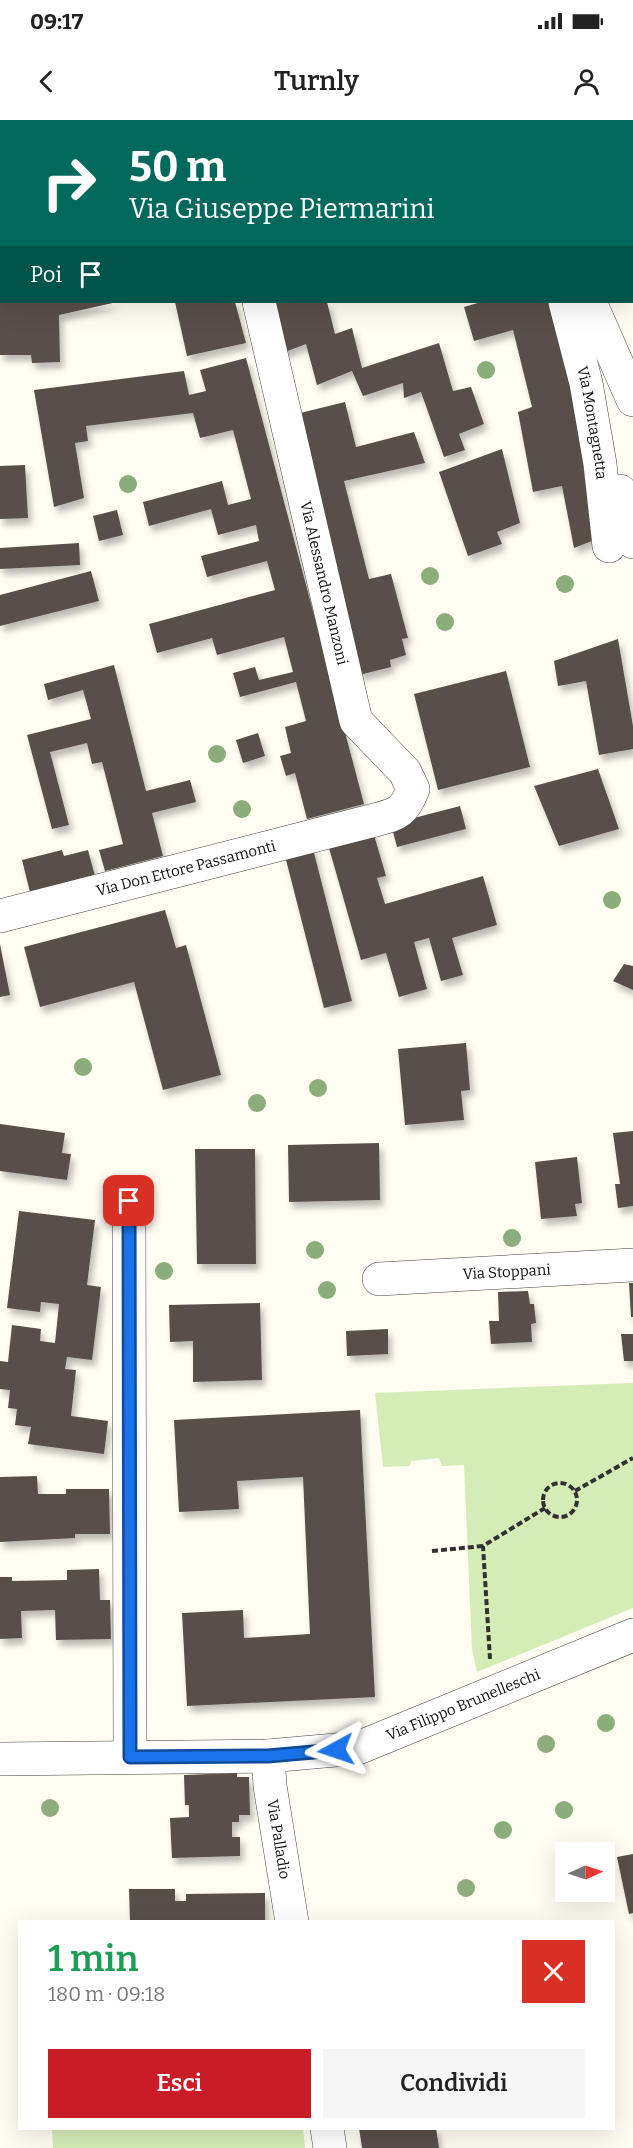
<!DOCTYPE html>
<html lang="it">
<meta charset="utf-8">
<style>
:root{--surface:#fff;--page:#f6f6f6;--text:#222;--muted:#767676;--accent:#ca1c26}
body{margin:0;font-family:Bitter,serif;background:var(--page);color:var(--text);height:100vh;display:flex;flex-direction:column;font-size:22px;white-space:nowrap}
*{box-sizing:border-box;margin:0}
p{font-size:20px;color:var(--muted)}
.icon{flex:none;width:33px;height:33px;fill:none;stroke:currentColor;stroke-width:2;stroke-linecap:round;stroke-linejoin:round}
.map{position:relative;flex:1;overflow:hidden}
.drawer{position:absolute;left:18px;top:1800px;width:597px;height:210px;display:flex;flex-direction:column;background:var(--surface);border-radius:0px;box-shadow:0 6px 24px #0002}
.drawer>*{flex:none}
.hud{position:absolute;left:0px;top:0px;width:633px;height:183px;box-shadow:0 6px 24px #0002;background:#00695c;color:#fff;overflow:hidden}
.needle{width:39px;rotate:87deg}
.controls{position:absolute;left:555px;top:1722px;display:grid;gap:12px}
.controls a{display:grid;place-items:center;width:60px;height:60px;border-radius:0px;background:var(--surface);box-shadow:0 6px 24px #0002;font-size:30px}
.pin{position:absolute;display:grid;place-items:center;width:51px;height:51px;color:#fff;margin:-26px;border-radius:12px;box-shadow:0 3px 9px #0006}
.me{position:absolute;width:66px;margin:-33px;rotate:265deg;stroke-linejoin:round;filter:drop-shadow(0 0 4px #0008)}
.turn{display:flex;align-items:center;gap:21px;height:126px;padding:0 30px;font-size:27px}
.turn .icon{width:78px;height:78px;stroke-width:2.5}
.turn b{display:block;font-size:42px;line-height:51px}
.then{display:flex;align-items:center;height:57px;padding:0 30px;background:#0003;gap:12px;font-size:22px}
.round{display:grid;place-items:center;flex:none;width:63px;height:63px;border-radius:0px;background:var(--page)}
.head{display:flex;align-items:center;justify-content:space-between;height:102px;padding:0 30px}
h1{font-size:36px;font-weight:600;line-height:45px;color:#1e9e55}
.cta{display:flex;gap:12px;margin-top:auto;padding:12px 30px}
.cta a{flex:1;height:69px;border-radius:0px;background:var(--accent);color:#fff;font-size:24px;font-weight:600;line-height:69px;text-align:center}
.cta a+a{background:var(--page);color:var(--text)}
.status{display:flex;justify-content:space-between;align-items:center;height:42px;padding:0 30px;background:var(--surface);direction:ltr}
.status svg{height:16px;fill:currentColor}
header{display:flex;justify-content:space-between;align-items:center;height:78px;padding:0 30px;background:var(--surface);font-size:27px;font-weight:600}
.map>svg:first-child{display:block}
.green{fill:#d4edb7}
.building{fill:#58504a;filter:url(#shadow)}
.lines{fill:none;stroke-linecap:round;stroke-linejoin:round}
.minor-casing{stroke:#424242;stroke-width:34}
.path{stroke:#313131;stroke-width:4;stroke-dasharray:6 3;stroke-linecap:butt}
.minor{stroke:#fff;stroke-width:33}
.tree{fill:#8bad7b}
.route-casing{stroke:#114b97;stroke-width:15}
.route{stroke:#1a73e8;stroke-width:10}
.labels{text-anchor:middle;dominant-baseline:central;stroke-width:6;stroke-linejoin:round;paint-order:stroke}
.street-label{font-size:15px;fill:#0f0f0f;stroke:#fff}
</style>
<div class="status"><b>09:17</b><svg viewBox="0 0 49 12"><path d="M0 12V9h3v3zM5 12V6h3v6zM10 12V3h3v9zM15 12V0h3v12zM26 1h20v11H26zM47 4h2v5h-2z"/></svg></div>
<header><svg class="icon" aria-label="back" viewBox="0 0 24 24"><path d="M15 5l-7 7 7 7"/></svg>Turnly<svg class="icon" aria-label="person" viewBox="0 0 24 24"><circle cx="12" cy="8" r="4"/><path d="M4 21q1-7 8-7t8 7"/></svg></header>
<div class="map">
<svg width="633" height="2028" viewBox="0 0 633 2028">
<defs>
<filter id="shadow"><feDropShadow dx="3.5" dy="6" stdDeviation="3" flood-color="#0004"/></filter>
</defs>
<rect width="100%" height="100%" fill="#fffcf1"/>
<path class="green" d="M633 1263V1488L477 1552 472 1529 464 1345 442 1346 439 1338 411 1341 410 1346 383 1347 375 1273Z
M52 2009H303L305 2028H53Z"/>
<path class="building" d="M0 182H117L59 195 60 242 32 243 31 235H0Z
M175 182H235L246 223 187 236Z
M274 182H327L335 214 352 208 362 248 439 223 453 271 471 267 484 304 459 314 465 330 444 337 421 272 404 278 403 263 363 276 352 251 317 265 306 224 277 235Z
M481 182H551L575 273 592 421 574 428 562 366 533 372 518 292 532 287 513 210 474 221 464 187Z
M246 238 364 684 307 699 295 653 286 656 280 636 291 633 285 607 306 601 296 562 240 577 233 553 255 547 259 560 293 552 284 517 217 535 212 518 157 533 149 504 275 470 267 441 207 457 201 436 259 421 256 405 218 415 211 389 149 406 143 382 222 361 228 385 251 379 233 310 200 318 193 293 86 306 88 321 75 323 84 378 54 387 34 270 184 251 189 275 206 271 200 250Z
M345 282 356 327 414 312 425 343 344 361 369 459 391 454 408 518 402 519 406 535 390 540 391 547 359 555 292 295Z
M502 329 520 403 497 412 502 424 468 436 439 352Z
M25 345 28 398 0 399V346Z
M117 390 123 415 99 421 93 396Z
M79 423 80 445 0 449V428Z
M91 451 99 481 0 506V475Z
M618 519 633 606V629L599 635 586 561 558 566 554 541Z
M114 545 146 671 190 660 196 682 152 693 163 736 105 751 99 730 123 724 102 642 92 644 87 623 50 632 69 705 52 709 27 615 91 599 83 570 48 580 44 564Z
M506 551 530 647 438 670 414 574Z
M258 613 265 636 243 643 236 620Z
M598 649 619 709 559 726 534 666Z
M460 686 466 709 397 727 391 704Z
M372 708 386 756 377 758 385 784 483 756 497 805 452 818 463 855 441 861 429 818 414 822 427 869 399 877 386 833 361 840 327 721Z
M312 725 352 881 324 888 284 732Z
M62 730 64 736 88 730 95 756 30 772 22 740Z
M165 790 176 828 186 825 221 955 163 970 134 862 40 887 24 827Z
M0 824 10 875 0 877Z
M624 844 633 846V870L613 861Z
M466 923 470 970 461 971 464 1000 405 1005 398 929Z
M0 1004 65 1013 62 1033 71 1034 67 1060 0 1051Z
M633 1011V1086L618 1088 615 1064H620L613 1013Z
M379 1023 380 1080 289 1082 288 1025Z
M195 1029H255L256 1144H197Z
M577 1037 582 1083 575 1084 577 1096 541 1099 535 1042Z
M19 1091 95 1100 87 1165 101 1167 92 1240 67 1237 65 1249 76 1250 71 1296 108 1301 104 1334 28 1324 31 1307 15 1305 17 1289 8 1288 10 1270 0 1269V1241L8 1242 12 1205 41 1209 40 1221 55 1223 59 1184 41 1182 40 1192 7 1188Z
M629 1163H633V1197H631Z
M528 1171 530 1184H534L536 1203 531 1204 532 1222 491 1224 489 1201H499L498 1172Z
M260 1183 262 1260 193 1262V1221L170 1222 169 1185Z
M388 1209V1234L347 1236 346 1211Z
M621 1214H633V1241H624Z
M360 1290 375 1577 187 1586 182 1493 243 1490 244 1518 310 1514 303 1357 237 1361 239 1389 179 1392 174 1300Z
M37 1356 38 1374H66V1369H109L110 1414H75V1418L0 1422V1357Z
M99 1449 100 1480H110L111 1519 56 1520 55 1490 21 1491 22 1518 0 1519V1457H12V1461L67 1460V1450Z
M237 1653V1657H249L250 1695H239V1702H232V1717H240V1736L172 1738 170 1698 189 1697V1685H185L184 1655Z
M633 1734V1793L629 1794 617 1737Z
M129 1769H175V1781H186V1774L265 1773V1802H130Z
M359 2008H436L439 2028H362Z"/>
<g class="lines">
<g class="minor-casing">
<g id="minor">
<path d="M109 0 113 2"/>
<path d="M553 2 554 0"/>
<path d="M0 102H2"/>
<path id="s1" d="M565 182 586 263 600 344 609 426"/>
<path d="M590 182 633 280"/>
<path d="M620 371 633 422"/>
<path id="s2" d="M0 796 371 701C396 694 403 695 413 669L405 652 356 601 259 182"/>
<path d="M129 1081 130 1637"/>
<path id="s3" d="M379 1159 633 1145"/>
<path id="s4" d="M268 1636 270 1666 292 1802"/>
<path id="s5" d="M0 1639 268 1636 358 1628 633 1515"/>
<path d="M327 2008 330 2028"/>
</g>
</g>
<path class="path" d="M517 2 518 0
M543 1380a17 17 0 1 1 34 0a17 17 0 1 1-34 0Z
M575 1371 633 1338
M432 1431 483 1426
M490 1539 483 1426 545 1388"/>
<use href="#minor" class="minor"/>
</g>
<g class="tree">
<circle cx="486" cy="250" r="9"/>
<circle cx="128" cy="364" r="9"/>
<circle cx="430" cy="456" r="9"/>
<circle cx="565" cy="464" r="9"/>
<circle cx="445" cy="502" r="9"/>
<circle cx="217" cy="634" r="9"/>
<circle cx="242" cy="689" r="9"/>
<circle cx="612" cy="780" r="9"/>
<circle cx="83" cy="947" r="9"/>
<circle cx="318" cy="968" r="9"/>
<circle cx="257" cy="983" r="9"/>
<circle cx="512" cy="1118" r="9"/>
<circle cx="315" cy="1130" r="9"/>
<circle cx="164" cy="1151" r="9"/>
<circle cx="327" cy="1170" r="9"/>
<circle cx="606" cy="1603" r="9"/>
<circle cx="546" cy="1624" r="9"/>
<circle cx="50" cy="1688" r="9"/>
<circle cx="564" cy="1690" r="9"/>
<circle cx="503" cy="1710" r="9"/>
<circle cx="466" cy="1768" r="9"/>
</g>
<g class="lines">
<g class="route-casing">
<path id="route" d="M129 1081 130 1637 268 1636 336 1630"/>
</g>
<use href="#route" class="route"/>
</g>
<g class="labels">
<g class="street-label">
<text stroke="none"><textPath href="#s1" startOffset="124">Via Montagnetta</textPath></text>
<text transform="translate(324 463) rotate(77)">Via Alessandro Manzoni</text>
<text stroke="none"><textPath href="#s2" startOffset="192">Via Don Ettore Passamonti</textPath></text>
<text stroke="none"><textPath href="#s3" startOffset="128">Via Stoppani</textPath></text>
<text stroke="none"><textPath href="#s5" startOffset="472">Via Filippo Brunelleschi</textPath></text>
<text stroke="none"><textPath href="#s4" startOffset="84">Via Palladio</textPath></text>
</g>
</g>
</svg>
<div class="controls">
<a><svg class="needle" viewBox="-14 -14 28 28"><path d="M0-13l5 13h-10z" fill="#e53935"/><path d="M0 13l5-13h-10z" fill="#767676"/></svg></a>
</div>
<div class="pin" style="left:129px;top:1081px;background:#d93025"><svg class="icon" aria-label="arrive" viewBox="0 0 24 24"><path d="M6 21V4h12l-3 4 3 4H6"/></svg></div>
<svg class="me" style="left:336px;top:1630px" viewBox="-20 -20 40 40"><path d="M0-17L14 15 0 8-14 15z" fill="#1a73e8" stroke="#fff" stroke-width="4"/></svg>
<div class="hud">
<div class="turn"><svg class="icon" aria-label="right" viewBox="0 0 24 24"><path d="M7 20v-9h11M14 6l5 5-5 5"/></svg><div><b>50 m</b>Via Giuseppe Piermarini</div></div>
<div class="then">Poi<svg class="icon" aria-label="arrive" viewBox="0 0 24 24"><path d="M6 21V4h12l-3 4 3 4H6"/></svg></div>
</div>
<section class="drawer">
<div class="head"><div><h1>1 min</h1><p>180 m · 09:18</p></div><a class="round" style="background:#d93025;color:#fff"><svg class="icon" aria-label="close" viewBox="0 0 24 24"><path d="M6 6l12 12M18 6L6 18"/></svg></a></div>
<div class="cta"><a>Esci</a><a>Condividi</a></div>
</section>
</div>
